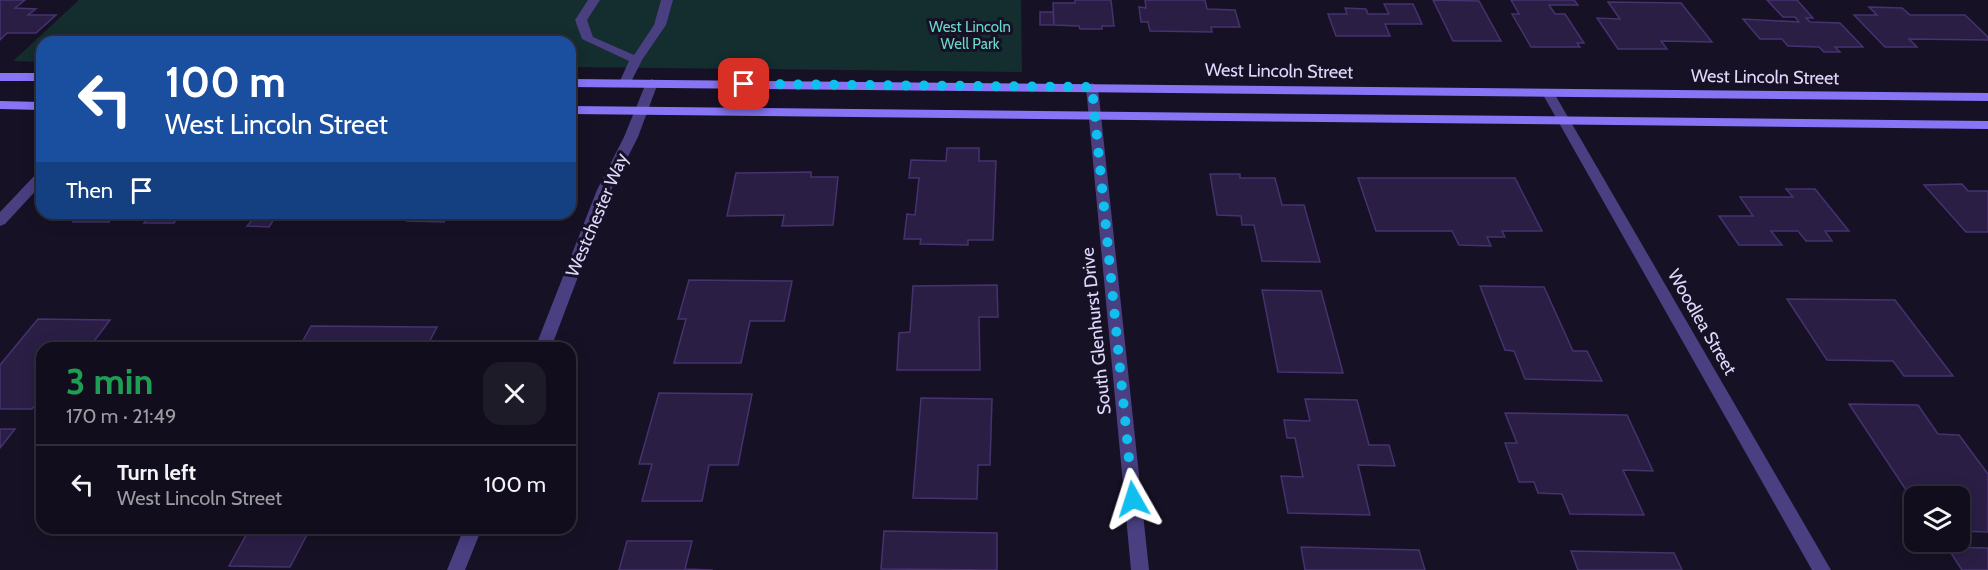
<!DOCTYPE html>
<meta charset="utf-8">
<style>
:root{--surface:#110d1c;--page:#1e1b29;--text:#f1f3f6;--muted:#9c9ca3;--line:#302d3b}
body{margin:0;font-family:Cabin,sans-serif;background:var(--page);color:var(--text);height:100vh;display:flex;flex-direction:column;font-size:22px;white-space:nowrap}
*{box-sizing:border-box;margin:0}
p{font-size:20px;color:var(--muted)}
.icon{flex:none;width:33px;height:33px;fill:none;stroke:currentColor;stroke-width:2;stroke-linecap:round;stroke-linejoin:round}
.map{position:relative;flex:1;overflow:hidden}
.drawer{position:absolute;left:36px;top:342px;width:540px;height:192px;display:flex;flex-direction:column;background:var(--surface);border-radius:18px;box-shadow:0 3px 15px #0003,0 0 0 2px var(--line)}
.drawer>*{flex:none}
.guide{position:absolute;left:36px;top:36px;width:540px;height:183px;border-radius:18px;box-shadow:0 3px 15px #0003,0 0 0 2px var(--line);background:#1a4fa0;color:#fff;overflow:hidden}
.controls{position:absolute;left:1904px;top:486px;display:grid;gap:12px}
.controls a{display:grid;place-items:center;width:66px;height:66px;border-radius:12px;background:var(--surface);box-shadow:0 3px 15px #0003,0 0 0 2px var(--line);font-size:30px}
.pin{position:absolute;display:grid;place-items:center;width:51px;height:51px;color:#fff;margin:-26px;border-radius:12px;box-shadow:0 3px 9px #0006}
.me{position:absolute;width:66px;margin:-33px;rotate:354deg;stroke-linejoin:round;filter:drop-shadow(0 0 4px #0008)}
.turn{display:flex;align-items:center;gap:21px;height:126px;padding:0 30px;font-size:27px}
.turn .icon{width:78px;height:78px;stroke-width:2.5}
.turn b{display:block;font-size:42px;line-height:51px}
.then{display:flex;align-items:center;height:57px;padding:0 30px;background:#0003;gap:12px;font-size:22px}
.round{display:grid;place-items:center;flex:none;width:63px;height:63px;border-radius:18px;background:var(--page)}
.headline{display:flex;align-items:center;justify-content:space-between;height:102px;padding:0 30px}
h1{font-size:36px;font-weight:700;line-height:45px;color:#1e9e55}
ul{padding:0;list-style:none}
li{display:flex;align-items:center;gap:18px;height:78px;padding:0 30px;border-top:2px solid var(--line)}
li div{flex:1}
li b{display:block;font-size:22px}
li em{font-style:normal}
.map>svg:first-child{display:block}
.green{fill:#142d2f}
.building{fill:#2a1e45;stroke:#45326f;stroke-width:1.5}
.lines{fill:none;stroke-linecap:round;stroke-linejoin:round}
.lane{fill:#493f81;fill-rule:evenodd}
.street{fill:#493f81;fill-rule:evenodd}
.secondary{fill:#8775f6;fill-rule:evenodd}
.route{stroke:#11bfef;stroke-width:10;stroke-dasharray:0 18}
.labels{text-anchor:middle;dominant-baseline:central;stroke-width:6;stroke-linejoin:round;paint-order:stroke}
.far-park-label{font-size:15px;fill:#68d8c9;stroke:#171125}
.street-label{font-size:18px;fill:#e0d8fc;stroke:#171125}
</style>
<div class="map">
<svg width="1988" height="570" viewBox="0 0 1988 570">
<rect width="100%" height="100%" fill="#171125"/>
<path class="green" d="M79 0H1021L1022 72 570 67V42H42V62L13 61Z"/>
<path class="building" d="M0 0H25L15 8 36 9 28 15H56L36 33H7L0 40Z
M1075 0H1111L1114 26H1102V29H1080L1079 26 1054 25 1053 3H1075Z
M1145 0H1205L1207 9 1235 10 1240 27H1211L1212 32 1150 31 1148 22H1141L1139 7 1146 8Z
M1433 0 1479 1 1501 41H1453Z
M1511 0H1574L1578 5H1549L1555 14H1565L1584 43H1577L1580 47H1531L1512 14H1519Z
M1767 0H1797L1813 18H1806L1810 22 1840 23 1863 47H1835L1840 52H1824L1819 47 1788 46 1782 39H1760L1743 19 1799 22 1795 17H1783Z
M1608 2 1681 3 1712 42 1661 41 1667 49H1618L1597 18 1620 19Z
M1384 4H1413L1422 24H1385L1390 36H1336L1328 14H1347L1345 8 1366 9 1368 14H1389Z
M1869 7 1902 8 1910 15H1965L1988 37V40L1909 39 1917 47H1885L1854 15H1877Z
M1040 12H1053L1054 25H1040Z
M947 148H979V161H996L993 240H968V245L920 244 921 239H904L907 214 915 215 919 178H909L911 160 946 161Z
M811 172V177H838L833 225 782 226 784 215 727 216 736 173Z
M1210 174H1240V178H1275L1282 205H1304L1320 262 1262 261 1254 225H1242L1241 216 1217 215Z
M1358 178H1515L1542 231H1502L1505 237H1487L1491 246 1459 245 1452 231H1376Z
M1962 184 1968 191H1988V232H1966L1924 185Z
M1786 189H1815L1849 231H1825L1832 241H1806L1798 231H1771L1782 245H1739L1719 216H1753L1740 197H1793Z
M81 213H116L109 222H73Z
M152 213H181L174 223H144Z
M223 213H278L269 227 247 226 254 218 220 217Z
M448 213 444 222 407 221 411 214H382Z
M463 213H501L497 220H459Z
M689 280 792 281 784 321H750L741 363H674L686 319H678Z
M997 285 998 317H979L980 370H897L899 333 910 332 913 286Z
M1480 286 1544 287 1573 351H1587L1602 381 1525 379 1514 351 1505 350Z
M1262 290 1321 291 1343 373 1278 372Z
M1787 299 1895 300 1953 376H1904L1893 361 1827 360Z
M38 319 110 320 89 348H42V397L32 409H0V365Z
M311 326 428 327H437L426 348H299Z
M659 393 752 394 738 465H709L702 501H642L652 464H639Z
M921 398 992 399 990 465H978L977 499 913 498Z
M1305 399 1357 400 1369 445H1389L1395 466 1358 465 1370 515 1288 513 1281 476 1303 477 1295 438H1287L1284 420 1310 421Z
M1849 404 1918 405 1938 434 1959 435 1988 474V532L1959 531V496H1914V502Z
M1505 413 1627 415 1653 471 1623 470 1644 515 1570 514 1562 494 1538 493 1534 482H1519L1505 443H1517Z
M0 429H15L0 448Z
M250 528H330L310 529 290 567 229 566Z
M884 531 997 533V570L881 569Z
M627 541H692L685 569 713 570H619Z
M1301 547 1419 550 1425 570H1305Z
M1947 547 1988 548V570H1962Z
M1571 551 1674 553 1682 570H1578Z"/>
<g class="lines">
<path class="lane" d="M588 0H600L587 20 593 37 634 55 654 25 661 0H673L666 25 642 60 629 86 625 87 619 83 629 61 582 39 575 20Z"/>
<path class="street" d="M652 79 658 83 638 137 611 190 551 348H535L597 190 624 137 646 83Z
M1092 83 1098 87 1149 570H1131L1086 87Z
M1548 89 1554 93 1831 570H1812L1542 93Z
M42 172V184L5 224 0 226V212L37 173Z
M464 528H482L465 570H447Z"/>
<path class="secondary" d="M0 73H42V81H0Z
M570 79 1988 93V101L570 87Z
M0 101 42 102V110L0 109Z
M570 106 1988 121V129L570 114Z"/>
</g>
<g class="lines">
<path class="route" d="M744 84 1092 87 1133 499"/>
</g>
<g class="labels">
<g class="far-park-label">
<text x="970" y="27">West Lincoln<tspan x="970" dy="17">Well Park</tspan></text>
</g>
<g class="street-label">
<text transform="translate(1279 71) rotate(1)">West Lincoln Street</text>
<text transform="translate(1765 77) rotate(1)">West Lincoln Street</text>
<text transform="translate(597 215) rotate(-67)">Westchester Way</text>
<text transform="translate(1702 322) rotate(60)">Woodlea Street</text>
<text transform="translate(1096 331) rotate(-96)">South Glenhurst Drive</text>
</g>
</g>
</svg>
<div class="controls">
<a><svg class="icon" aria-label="layers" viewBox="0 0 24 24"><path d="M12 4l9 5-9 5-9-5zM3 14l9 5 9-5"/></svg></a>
</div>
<div class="pin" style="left:744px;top:84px;background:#d93025"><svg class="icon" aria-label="arrive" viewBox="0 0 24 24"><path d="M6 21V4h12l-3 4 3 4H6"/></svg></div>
<svg class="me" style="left:1133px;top:499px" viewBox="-20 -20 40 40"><path d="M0-17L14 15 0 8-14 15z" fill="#11bfef" stroke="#fff" stroke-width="4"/></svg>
<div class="guide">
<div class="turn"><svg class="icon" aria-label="left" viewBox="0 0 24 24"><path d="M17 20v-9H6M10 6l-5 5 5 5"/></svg><div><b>100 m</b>West Lincoln Street</div></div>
<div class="then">Then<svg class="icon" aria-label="arrive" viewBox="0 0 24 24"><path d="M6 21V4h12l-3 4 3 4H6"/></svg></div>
</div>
<section class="drawer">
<div class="headline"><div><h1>3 min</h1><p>170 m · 21:49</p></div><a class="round"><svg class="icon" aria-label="close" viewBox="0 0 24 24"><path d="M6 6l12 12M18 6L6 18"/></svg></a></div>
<ul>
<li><svg class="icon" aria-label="left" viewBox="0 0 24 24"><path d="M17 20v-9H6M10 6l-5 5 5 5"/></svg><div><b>Turn left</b><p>West Lincoln Street</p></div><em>100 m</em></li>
</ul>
</section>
</div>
